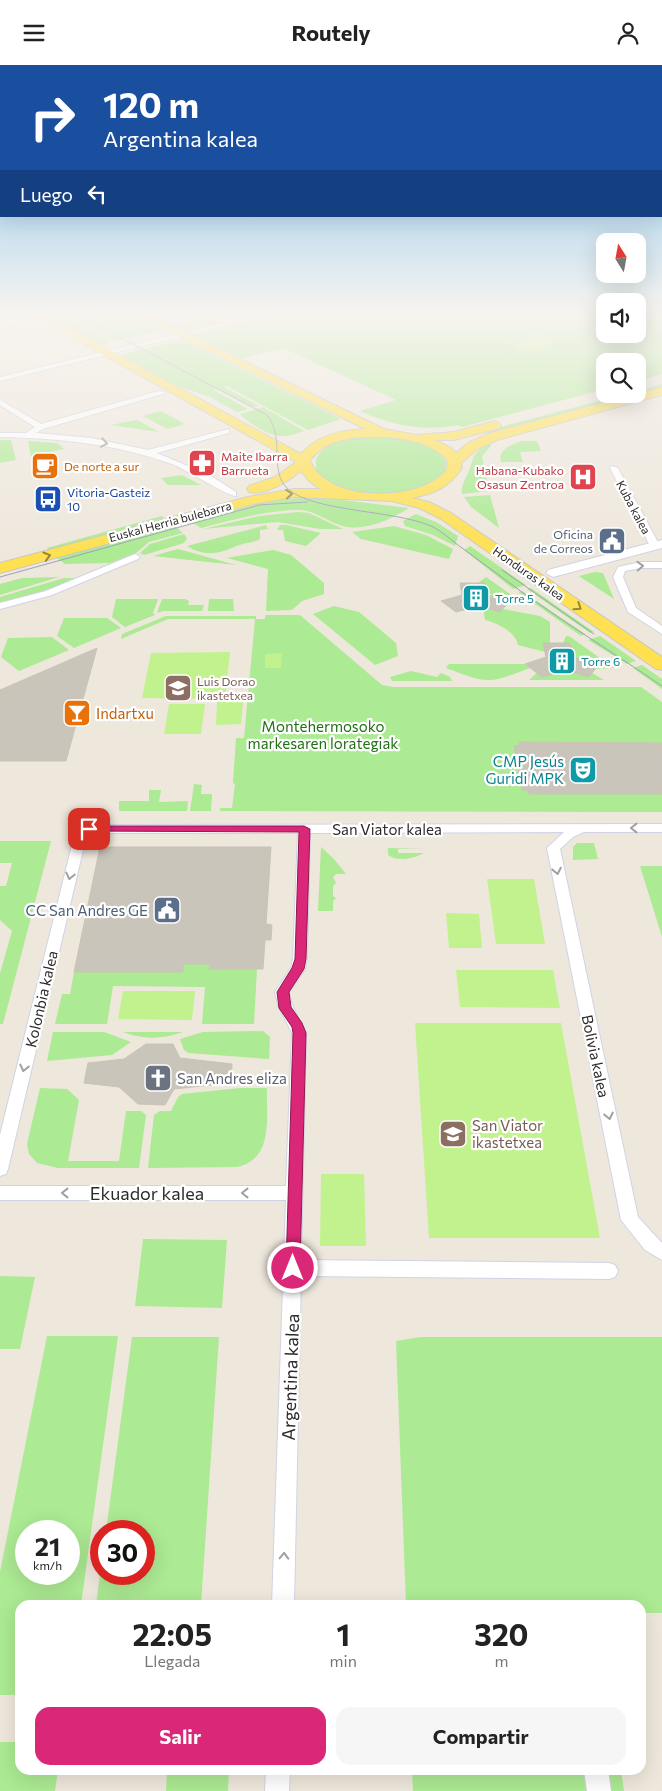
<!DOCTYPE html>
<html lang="es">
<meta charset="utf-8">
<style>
:root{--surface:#fff;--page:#f6f6f6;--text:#222;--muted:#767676;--accent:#db2777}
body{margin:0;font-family:Commissioner,sans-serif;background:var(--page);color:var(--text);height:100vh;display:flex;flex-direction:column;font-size:19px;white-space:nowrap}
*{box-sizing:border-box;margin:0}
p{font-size:16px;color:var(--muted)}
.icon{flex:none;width:28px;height:28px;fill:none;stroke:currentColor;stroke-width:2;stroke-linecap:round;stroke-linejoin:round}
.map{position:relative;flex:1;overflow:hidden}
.details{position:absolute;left:15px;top:1535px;width:631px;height:175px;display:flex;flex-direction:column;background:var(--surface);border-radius:15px;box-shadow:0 5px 20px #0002}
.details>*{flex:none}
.hud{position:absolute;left:0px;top:0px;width:662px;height:152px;box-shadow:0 5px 20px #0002;background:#1a4fa0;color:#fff;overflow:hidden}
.needle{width:32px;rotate:349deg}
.fabs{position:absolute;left:596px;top:168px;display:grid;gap:10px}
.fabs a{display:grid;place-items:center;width:50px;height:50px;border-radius:10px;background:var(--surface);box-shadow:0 5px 20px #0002;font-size:25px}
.speed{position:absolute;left:15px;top:1455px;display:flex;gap:10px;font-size:25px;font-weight:700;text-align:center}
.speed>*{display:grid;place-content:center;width:65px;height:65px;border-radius:50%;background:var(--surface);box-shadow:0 5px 20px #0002;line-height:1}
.speed small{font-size:12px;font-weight:400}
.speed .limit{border:8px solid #d22;background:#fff;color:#111}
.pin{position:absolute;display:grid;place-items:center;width:42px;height:42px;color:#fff;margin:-21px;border-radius:10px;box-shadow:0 2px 8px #0006}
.me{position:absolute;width:55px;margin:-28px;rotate:0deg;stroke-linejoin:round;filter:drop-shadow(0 0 4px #0008)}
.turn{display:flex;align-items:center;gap:18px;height:105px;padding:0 20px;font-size:22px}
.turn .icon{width:65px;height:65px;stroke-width:2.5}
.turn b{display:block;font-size:35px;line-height:42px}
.then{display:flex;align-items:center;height:48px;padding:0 20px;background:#0003;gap:10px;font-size:19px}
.eta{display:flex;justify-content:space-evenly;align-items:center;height:85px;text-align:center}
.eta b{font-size:30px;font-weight:700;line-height:35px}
.primary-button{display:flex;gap:10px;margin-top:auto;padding:10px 20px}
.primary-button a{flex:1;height:58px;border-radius:15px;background:var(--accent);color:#fff;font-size:20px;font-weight:700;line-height:58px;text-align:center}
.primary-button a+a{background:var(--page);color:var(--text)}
header{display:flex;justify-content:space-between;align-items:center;height:65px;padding:0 20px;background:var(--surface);font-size:22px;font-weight:700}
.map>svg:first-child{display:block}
.green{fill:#acea93;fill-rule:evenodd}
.pitch{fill:#c2f28e}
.building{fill:#c9c5ba;stroke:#cac4b5}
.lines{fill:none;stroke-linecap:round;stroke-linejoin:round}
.street-casing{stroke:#d1d3e5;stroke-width:2}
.secondary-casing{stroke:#d1d3e5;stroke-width:2}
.primary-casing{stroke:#c8c8c8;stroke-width:2}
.street{fill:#fff;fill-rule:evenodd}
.secondary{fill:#fff;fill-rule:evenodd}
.primary{fill:#fee051;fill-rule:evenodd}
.tram{stroke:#9ea0b7;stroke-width:1}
.oneway{stroke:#a0a0a0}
.oneway2{stroke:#94863e}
.route{fill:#db2777;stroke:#8e194d}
.labels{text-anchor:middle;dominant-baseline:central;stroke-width:4.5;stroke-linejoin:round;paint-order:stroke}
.far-health-label{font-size:12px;fill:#be3a42;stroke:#fff;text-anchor:start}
.far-food-label{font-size:12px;fill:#c56008;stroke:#fff;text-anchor:start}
.far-transit-label{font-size:12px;fill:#164399;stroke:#fff;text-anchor:start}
.far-street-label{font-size:12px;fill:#2b2b2b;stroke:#fff}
.far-service-label{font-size:12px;fill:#4e5e75;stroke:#fff;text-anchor:end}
.far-culture-label{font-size:12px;fill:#0d838f;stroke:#fff;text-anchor:start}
.far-education-label{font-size:12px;fill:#785e54;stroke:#fff;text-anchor:start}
.food-label{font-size:15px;fill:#c56008;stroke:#fff;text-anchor:start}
.park-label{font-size:15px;fill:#217013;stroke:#fff}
.culture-label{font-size:15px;fill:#0d838f;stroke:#fff;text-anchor:end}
.street-label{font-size:15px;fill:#2b2b2b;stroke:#fff}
.service-label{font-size:15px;fill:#4e5e75;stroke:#fff;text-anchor:end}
.worship-label{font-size:15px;fill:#5b616d;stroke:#fff;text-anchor:start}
.education-label{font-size:15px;fill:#785e54;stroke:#fff;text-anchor:start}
.near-street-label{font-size:18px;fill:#2b2b2b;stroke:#fff}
</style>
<header><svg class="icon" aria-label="menu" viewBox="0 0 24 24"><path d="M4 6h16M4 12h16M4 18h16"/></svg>Routely<svg class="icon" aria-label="person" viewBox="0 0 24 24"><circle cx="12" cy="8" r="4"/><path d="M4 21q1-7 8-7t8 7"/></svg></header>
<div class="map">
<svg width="662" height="1726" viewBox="0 0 662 1726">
<rect width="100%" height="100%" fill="#eee7dc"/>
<path class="green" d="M40 247H55L112 277 100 280Z
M59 247H126L162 265 114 276Z
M178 247H605V269H638V247H662V309L638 316V296H605V324L462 362 458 360C425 367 390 360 360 346L396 335 283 283 241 294 175 261 193 257 174 248Z
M182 275 341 354 308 365 227 321 224 322 259 341 252 342 217 324 213 325 248 344 237 347 210 332 178 321 120 290Z
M662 319V323L491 369 485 366 625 329H638V326Z
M263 342 304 366C295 369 284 373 275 370 265 368 247 357 240 349Z
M161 346 185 359 167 364 143 351Z
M137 355 159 367 110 360Z
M377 372C399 373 434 376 446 397V406C429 436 354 433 328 417 324 415 320 410 316 407V394C328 373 356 372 377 372Z
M0 375H11L16 395 0 398Z
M28 376 57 378 64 384 31 391Z
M522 376H537L541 386 520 387 523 397H501C497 384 513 379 522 376Z
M490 379 491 381 482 391 489 426 462 429C461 421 464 417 467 410 476 393 468 390 490 379Z
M182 410 201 420H168L161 413Z
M490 430 499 463 471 442 464 432Z
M300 433H326L409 443C391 454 365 467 343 461 328 457 316 446 300 445 266 445 233 455 201 463L191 457 265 437Z
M298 447 309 448 343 464H320L278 457 203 464 259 451Z
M416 449 436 457 458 471 455 481 433 470 405 461 403 456Z
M162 451 164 453 49 486 47 483Z
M266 460 268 464 260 465V474C253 478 244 478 236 481 219 489 205 492 187 481Z
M280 460H286L321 468 306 481 285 476 283 465H277Z
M175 461 183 468 149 477 136 488 110 498 65 499 57 493Z
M394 461 426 470 453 484 449 494 361 474 352 467Z
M184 469 187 473 184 478 144 490 140 488 150 479Z
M470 481 526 520 513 524 464 485Z
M178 484 236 500 153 491Z
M273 485 291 490 324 518V529L302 536 292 545 266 546 268 504 227 493Z
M595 507 603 508 614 534 579 511Z
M59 512 0 530V519L22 513Z
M486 512 524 539H507L510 536 487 528 485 518H478Z
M64 513H77L38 528 0 538V532Z
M531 523 594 567 590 568 527 524Z
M522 526 585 569 581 571 518 527Z
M116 534H158L153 548 155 550 125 562 112 552Z
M162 534H185L189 536 188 540H204L202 546H163L157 548Z
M209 534H233L234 546H208Z
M334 541 359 547 396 578 398 591 375 600 313 549Z
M483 542 500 547 503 544 540 551 550 557V578L545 587 518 580C516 567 497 558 485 555Z
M265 550H300L382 620 393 622H641L662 637V747L220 746V743H232L235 719 233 718 236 673H244L255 554H168L121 574 122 569 166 551H256V554H265Z
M64 553H107L121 563 74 583 57 571Z
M566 571H569L614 603 595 604 599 599 576 593 573 590 570 578H563Z
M600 571 636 596 627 599 588 575Z
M52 572 69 585 19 606 1 592 8 573Z
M449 599H525L530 603C488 619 488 619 446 603Z
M642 600 662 614V624L633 603Z
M566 605 589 612 592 608 604 615H529L537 608Z
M411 606 437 612 441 608 450 612 452 616H392L390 612Z
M194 719 202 720 201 729H212L211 746H190Z
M149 725H161L159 737 188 736 187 746H119V736H149Z
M0 776H51L3 959H0V908L12 866 0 855V821H6L12 798H0Z
M577 778H594L598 794 573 795V782Z
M321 782 334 794 346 809H336L333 812 336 818 333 821V831L336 833 333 836V846H318Z
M388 783 425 784H426H398V788H424C413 794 398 797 388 790Z
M640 801H662V872Z
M183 899H209V904H257L254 959H202L205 922 113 921 107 959H55L62 929H70L74 907H183Z
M263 966 270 972 269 994 188 988 184 985 180 974 203 967Z
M53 967H104L131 977 112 990 47 996Z
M123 967H183C162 974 144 975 123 967Z
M40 1023 67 1024 79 1035 68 1096H119L126 1046H141L146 1050 139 1103H58L37 1098 29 1089 27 1079Z
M240 1023H267C266 1053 274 1094 237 1102L148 1103 154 1050 160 1046H171L178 1032 182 1029Z
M143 1174 227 1175 222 1243 135 1241Z
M0 1211 35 1212 20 1284H0Z
M47 1271H118L81 1540H20V1630H0V1507ZM26 1466H69V1509H26Z
M132 1272H219L201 1540H96L101 1502V1509H144V1466H106Z
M421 1272H662V1548H641V1540H406L396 1276Z
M0 1677H20V1705H58L55 1726H0Z
M167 1705H229L228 1726H166Z
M412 1705H621L624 1726H413Z"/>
<path class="pitch" d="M535 270 559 274 537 288 513 283Z
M230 587 225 634 142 633 151 588Z
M282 588 281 603H265V589Z
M217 637H243L241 659 216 660Z
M169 639H205L201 669H164Z
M487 814H534L545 879H496Z
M446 848 479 849 482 883H449Z
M456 905H553L560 943 460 942Z
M123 926H195L192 955 118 954Z
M415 958H561L600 1173H429Z
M321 1109H364L366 1181H320Z"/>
<path class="building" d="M460 518H485L488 530 510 536 500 547 479 541 456 547 441 536 462 530Z
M543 578H570L573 592 599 599 589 612 566 605 542 612 525 599 546 592Z
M97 583 66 696H0V625Z
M519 677 662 678V729H529L528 725H522L514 681 520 680Z
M100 782H271L266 859 272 860 271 875H265L263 904H209L210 899H183V907H74Z
M146 979H173L180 993 232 999 231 1018 174 1024 165 1040 138 1039 119 1022 84 1018 88 998 124 994Z"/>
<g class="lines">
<g class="street-casing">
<path id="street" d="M266 247H276L192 269 189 267Z
M27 251 29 254 0 262V258Z
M181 268 183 271 0 316V312Z
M159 326 166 328 43 364 36 368 91 373 148 385 229 364V368L157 388 211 411 236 427V431C229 432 185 404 172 399 116 379 59 373 0 372V368H26L35 362 0 340V335L41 359Z
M611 401 618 403 660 481 658 483 650 481 610 403Z
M135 489 140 492 138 494 52 530 0 544V538L46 526Z
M641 497H662V503H641L625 506 623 512 636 543 662 561V569L628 547 613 512 618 502Z
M662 759V767H584L573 772 560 784 638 1152 662 1178V1195L645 1185 621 1155 547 783 564 767 310 768 307 894 305 904 289 927 292 940 306 968 301 1195 609 1198 615 1200 618 1206 615 1212 609 1214 301 1211 294 1540H272L286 1135H0V1121H286L292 968 278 940 275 927 291 903 293 894 298 768H87L8 1104 6 1109 0 1111V1070L76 764 82 760Z
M266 1705H290L289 1726H265Z
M584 1705H608L611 1726H587Z"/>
</g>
<g class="secondary-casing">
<path id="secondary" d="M662 475V483L553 512 546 508 548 505Z"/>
</g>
<g class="primary-casing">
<path id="primary" d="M26 247H39L301 389C317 370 341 365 365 364L130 247H143L384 364 416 370 454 367 495 356 501 360 500 363 454 375H435L451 383 456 388 468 378 487 369 662 322V330L497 375 478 384 461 398 462 403C448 423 436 428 412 433L429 437 451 448 662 592V605L656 604 441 454 419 443 392 436 294 432 249 440 0 508V498L248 432 294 424H320L309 416 301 406C288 416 266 431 249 427L247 424 249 421 275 412 296 397ZM375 372C399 372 430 376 447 395L448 403C424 438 326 439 310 395 327 375 349 372 375 372Z"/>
</g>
<use href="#street" class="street"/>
<use href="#secondary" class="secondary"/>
<use href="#primary" class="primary"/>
<path class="tram" d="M72 247 267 350C286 374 268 406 288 424 314 447 394 445 431 461 442 466 452 476 462 483 483 499 505 514 526 530 571 562 617 590 662 621
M502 505 594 569
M0 512 259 440 307 437"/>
</g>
<defs><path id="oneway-chevron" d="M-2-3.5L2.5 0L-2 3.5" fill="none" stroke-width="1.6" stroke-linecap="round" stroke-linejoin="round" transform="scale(1.25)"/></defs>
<g class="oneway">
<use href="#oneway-chevron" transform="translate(104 378) rotate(10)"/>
<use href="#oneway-chevron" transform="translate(640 501) rotate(-3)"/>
<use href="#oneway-chevron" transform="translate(634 763) rotate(180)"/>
<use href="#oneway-chevron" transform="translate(557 806) rotate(79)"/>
<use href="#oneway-chevron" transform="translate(70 811) rotate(103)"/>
<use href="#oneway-chevron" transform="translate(24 1003) rotate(103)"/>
<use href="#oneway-chevron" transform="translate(609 1051) rotate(78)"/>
<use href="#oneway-chevron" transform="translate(65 1128) rotate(180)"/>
<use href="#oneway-chevron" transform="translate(245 1128) rotate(180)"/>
<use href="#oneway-chevron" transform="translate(284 1491) rotate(-88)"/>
</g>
<g class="oneway2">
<use href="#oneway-chevron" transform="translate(289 429) rotate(-5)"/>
<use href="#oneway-chevron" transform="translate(47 491) rotate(-16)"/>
<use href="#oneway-chevron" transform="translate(578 542) rotate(34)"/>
</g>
<linearGradient id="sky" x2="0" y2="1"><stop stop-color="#73bdef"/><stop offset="0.51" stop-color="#f7f4ef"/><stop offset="1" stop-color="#f7f4ef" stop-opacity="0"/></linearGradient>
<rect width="662" height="488" fill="url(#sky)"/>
<path class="route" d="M89 761H304L310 764 306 894 304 904 289 927 291 942 302 958 306 968 300 1203 298 1208 293 1210 288 1208 286 1203 293 968 292 962 279 943 277 927 292 903 295 894 299 767 85 766 84 764Z"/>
<defs>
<g id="pharmacy-square" transform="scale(1.4375)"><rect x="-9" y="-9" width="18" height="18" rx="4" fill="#e0444e" stroke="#fff"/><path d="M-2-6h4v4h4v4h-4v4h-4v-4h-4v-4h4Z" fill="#fff"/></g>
<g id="cafe-square" transform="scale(1.4375)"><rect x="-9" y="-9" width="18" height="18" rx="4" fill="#e8710a" stroke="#fff"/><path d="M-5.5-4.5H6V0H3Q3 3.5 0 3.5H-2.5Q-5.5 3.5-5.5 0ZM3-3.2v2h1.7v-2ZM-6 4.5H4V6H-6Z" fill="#fff"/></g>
<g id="hospital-square" transform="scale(1.4375)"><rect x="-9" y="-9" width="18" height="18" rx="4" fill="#e0444e" stroke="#fff"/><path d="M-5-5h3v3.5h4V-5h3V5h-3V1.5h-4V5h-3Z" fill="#fff"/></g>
<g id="bus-square" transform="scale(1.4375)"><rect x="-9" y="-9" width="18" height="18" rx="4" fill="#1a4fb4" stroke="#fff"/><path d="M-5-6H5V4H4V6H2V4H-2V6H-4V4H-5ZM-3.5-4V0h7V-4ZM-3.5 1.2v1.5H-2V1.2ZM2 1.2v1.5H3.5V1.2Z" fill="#fff"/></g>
<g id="civic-square" transform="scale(1.4375)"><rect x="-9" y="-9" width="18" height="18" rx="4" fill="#5c6f8a" stroke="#fff"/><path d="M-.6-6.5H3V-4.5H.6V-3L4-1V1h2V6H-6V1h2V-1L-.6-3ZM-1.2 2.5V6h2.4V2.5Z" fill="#fff"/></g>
<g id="building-square" transform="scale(1.4375)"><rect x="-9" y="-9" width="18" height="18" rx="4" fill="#0f9aa8" stroke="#fff"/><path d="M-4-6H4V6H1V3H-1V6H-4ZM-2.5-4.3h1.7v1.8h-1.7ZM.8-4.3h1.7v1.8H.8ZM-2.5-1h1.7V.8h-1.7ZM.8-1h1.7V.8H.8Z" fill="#fff"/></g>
<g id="school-square" transform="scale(1.4375)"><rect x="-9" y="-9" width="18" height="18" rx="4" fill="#8d6e63" stroke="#fff"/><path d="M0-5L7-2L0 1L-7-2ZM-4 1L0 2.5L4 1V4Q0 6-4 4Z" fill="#fff"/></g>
<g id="bar-square" transform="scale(1.4375)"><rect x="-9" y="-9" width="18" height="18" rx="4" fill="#e8710a" stroke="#fff"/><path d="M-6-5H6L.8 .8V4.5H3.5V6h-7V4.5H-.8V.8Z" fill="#fff"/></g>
<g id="theatre-square" transform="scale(1.4375)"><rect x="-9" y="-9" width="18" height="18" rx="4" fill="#0f9aa8" stroke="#fff"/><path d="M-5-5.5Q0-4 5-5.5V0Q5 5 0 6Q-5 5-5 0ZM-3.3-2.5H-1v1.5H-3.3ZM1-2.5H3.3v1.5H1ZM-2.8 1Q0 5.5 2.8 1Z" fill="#fff"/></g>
<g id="church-square" transform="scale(1.4375)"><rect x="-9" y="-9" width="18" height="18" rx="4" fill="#6b7280" stroke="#fff"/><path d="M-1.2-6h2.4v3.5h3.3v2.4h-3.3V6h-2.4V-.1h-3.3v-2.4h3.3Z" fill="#fff"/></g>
</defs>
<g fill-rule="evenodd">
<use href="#pharmacy-square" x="202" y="398"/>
<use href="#cafe-square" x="45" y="401"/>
<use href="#hospital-square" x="583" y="412"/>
<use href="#bus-square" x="48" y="434"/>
<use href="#civic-square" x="612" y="476"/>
<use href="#building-square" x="476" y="533"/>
<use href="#building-square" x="562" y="596"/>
<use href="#school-square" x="178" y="623"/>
<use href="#bar-square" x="77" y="648"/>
<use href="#theatre-square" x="583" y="705"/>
<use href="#civic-square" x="167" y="845"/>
<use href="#church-square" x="158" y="1013"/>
<use href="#school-square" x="453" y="1069"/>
</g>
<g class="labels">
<g class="far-health-label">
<text x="221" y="391">Maite Ibarra<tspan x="221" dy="14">Barrueta</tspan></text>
<text x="564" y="405" text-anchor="end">Habana-Kubako<tspan x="564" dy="14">Osasun Zentroa</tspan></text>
</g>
<g class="far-food-label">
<text x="64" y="401">De norte a sur</text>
</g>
<g class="far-transit-label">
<text x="67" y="427">Vitoria-Gasteiz<tspan x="67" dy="14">10</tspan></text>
</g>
<g class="far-street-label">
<text transform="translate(634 442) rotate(62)">Kuba kalea</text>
<text transform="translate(170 456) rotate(-15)">Euskal Herria bulebarra</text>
<text transform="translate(529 508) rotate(35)">Honduras kalea</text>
</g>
<g class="far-service-label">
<text x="593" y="469">Oficina<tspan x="593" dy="14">de Correos</tspan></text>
</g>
<g class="far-culture-label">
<text x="495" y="533">Torre 5</text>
<text x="581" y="596">Torre 6</text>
</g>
<g class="far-education-label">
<text x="197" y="616">Luis Dorao<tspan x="197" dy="14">ikastetxea</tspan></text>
</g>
<g class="food-label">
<text x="96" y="648">Indartxu</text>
</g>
<g class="park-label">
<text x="323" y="661">Montehermosoko<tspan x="323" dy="17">markesaren lorategiak</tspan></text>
</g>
<g class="culture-label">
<text x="564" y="696">CMP Jesús<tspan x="564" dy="17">Guridi MPK</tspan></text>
</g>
<g class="street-label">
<text x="387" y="764">San Viator kalea</text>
<text transform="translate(41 934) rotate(-77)">Kolonbia kalea</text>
<text transform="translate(596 991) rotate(78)">Bolivia kalea</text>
</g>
<g class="service-label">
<text x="148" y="845">CC San Andres GE</text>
</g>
<g class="worship-label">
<text x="177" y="1013">San Andres eliza</text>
</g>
<g class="education-label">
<text x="472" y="1060">San Viator<tspan x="472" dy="17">ikastetxea</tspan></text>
</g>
<g class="near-street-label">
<text x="147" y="1128">Ekuador kalea</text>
<text transform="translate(290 1312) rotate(-88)">Argentina kalea</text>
</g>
</g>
</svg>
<div class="fabs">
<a><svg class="needle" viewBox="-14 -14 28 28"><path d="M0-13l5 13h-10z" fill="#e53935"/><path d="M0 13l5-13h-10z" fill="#767676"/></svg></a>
<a><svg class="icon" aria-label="sound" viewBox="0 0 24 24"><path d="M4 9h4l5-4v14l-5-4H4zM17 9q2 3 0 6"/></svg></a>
<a><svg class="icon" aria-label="search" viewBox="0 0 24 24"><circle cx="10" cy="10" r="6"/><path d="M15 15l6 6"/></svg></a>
</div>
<div class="speed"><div>21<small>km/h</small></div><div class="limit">30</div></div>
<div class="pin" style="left:89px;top:764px;background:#d93025"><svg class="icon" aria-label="arrive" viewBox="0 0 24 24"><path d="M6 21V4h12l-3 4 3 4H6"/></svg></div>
<svg class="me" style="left:293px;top:1203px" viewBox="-20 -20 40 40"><circle r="17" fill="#db2777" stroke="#fff" stroke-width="3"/><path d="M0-11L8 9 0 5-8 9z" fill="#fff"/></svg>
<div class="hud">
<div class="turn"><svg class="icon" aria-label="right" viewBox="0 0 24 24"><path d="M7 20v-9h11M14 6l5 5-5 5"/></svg><div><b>120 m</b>Argentina kalea</div></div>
<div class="then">Luego<svg class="icon" aria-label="left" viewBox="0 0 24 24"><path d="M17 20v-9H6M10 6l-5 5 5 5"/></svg></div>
</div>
<section class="details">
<div class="eta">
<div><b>22:05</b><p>Llegada</p></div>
<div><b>1</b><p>min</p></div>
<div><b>320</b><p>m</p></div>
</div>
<div class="primary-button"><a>Salir</a><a>Compartir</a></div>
</section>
</div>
